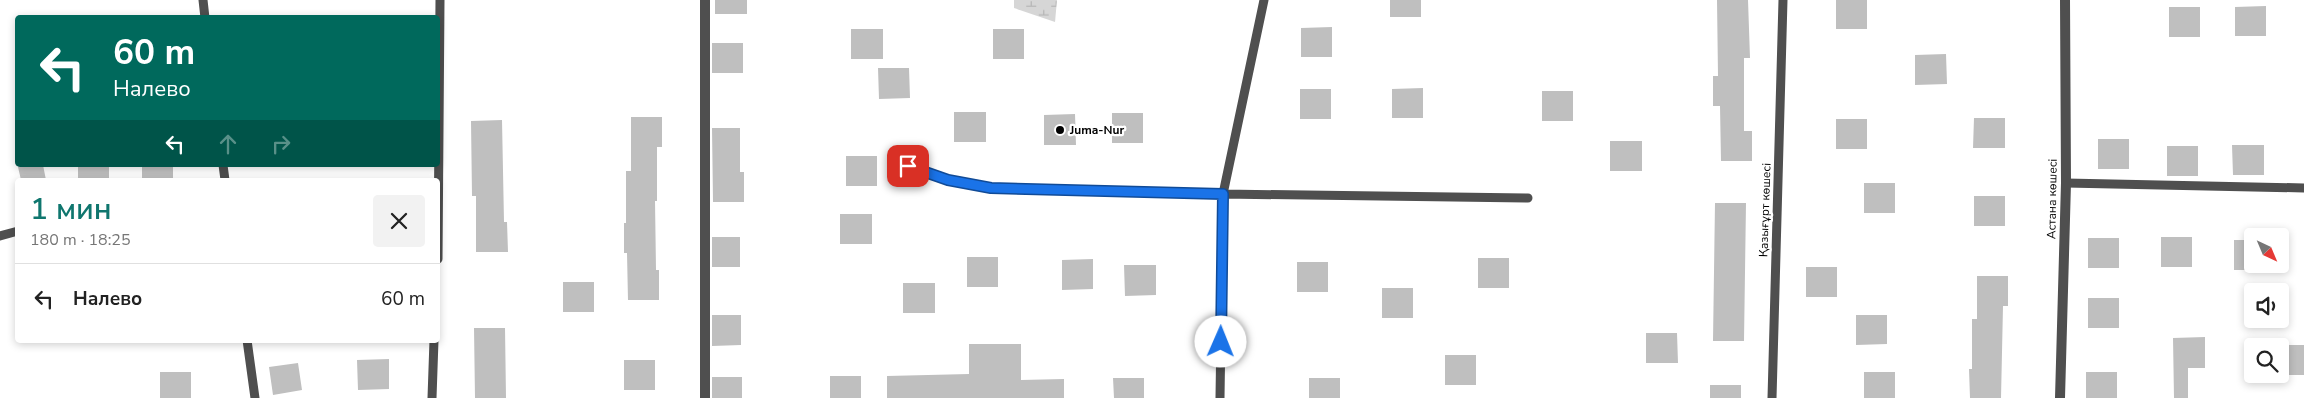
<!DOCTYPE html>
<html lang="ru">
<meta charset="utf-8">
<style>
:root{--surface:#fff;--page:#f2f2f2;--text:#222;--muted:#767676;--line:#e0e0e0;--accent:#0f766e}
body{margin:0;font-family:"Nunito Sans",sans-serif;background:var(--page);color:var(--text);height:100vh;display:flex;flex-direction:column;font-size:19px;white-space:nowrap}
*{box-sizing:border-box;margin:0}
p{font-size:16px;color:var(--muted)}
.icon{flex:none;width:28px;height:28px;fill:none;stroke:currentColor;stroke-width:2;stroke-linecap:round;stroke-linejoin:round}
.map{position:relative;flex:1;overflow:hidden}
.panel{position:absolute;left:15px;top:178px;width:425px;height:165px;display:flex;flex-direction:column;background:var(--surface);border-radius:5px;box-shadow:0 2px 8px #0003}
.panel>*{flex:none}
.top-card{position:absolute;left:15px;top:15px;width:425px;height:152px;border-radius:5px;box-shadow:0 2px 8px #0003;background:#00695c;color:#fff;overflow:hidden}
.needle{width:32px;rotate:136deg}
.tools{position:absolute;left:2244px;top:228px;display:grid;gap:10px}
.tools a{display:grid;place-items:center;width:45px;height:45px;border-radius:5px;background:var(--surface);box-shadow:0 2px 8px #0003;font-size:25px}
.pin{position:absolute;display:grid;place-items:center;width:42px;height:42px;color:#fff;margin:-21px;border-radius:10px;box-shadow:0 2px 8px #0006}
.me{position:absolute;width:55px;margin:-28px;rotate:1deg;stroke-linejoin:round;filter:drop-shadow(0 0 4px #0008)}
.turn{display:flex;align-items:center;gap:18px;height:105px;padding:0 15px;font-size:22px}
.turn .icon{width:65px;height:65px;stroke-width:2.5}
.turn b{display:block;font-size:35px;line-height:42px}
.lanes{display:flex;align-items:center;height:48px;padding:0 15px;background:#0003;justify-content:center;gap:25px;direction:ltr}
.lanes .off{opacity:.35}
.round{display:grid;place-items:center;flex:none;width:52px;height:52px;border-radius:5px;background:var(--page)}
.headline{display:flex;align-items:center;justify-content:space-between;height:85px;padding:0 15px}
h1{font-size:30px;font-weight:600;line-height:38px;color:var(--accent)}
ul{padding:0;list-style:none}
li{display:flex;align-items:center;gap:15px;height:70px;padding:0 15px;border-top:1px solid var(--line)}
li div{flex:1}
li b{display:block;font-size:19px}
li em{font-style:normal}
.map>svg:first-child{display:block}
.wetland{fill:url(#wetland-marsh)}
.building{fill:#bfbfbf}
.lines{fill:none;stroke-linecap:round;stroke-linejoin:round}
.service{stroke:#4f4f4f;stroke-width:9}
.minor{stroke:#4f4f4f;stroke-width:10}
.route-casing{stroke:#114b97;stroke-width:12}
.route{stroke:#1a73e8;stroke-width:9}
.poi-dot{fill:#000;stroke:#fff;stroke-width:2}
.labels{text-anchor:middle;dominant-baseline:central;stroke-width:4.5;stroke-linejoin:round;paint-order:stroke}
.poi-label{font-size:12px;font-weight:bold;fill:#000;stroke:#fff;text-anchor:start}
.street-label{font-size:12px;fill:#000;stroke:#fff}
</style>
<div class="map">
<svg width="2304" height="398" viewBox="0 0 2304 398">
<defs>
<pattern id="wetland-marsh" width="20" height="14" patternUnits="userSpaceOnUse" patternTransform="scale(1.25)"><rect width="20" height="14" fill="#d6d6d6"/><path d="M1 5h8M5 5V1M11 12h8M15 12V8" fill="none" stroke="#b6b6b6"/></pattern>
</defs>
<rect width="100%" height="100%" fill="#fff"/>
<path class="wetland" d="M1014 0H1057L1055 22 1014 8Z"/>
<path class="building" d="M715 0H747V14H715Z
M1390 0H1421V17H1390Z
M1717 0H1748L1750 58H1744V131H1752V161H1721L1720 106H1713V76H1718Z
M1836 0H1867V29H1836Z
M2266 6V36H2235V7Z
M2169 7H2200V37H2169Z
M1332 27V57H1301V28Z
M851 29H883V59H851Z
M993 29H1024V59H993Z
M712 43H743V73H712Z
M1946 54 1947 84 1915 85V55Z
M878 68H909L910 98 879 99Z
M1423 88V118H1392V89Z
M1300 89H1331V119H1300Z
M1542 91H1573V121H1542Z
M954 112H986V142H954Z
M1112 113H1143V143H1112Z
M1075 114 1076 145H1044V115Z
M631 117H662V147H657V201H655L656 270H659V300H628L627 253H624V223H626V171H631Z
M1974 118H2005V148H1973Z
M1836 119H1867V149H1836Z
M502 120 504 222H507L508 252H476V196H472L471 121Z
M712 128H740V172H744V202H713Z
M2098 139H2129V169H2098Z
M1610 141H1642V171H1610Z
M2232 145H2264V175H2233Z
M2167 146H2198V176H2167Z
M846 156H877V186H846Z
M28 165H43L46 180H21L18 167Z
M78 165H109V180H78Z
M142 165H173V179H142Z
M1864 183H1895V213H1864Z
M1974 196H2005V226H1974Z
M1715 203H1746L1744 341H1713Z
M840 214H872V244H840Z
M712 237H740V267H712Z
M2161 237H2192V267H2161Z
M2088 238H2119V268H2088Z
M2234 240H2252V270H2234Z
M967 257H998V287H967Z
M1478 258H1509V288H1478Z
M1093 259V289L1062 290V260Z
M1297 262H1328V292H1297Z
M1124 265H1156V295L1125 296Z
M1806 267H1837V297H1806Z
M1977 276H2008V306H2003L2001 398H1970L1969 369H1972V319H1977Z
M563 282H594V312H563Z
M903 283H935V313H903Z
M1382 288H1413V318H1382Z
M2088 298H2119V328H2088Z
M712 315H741V345L712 346Z
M1856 315H1887V344L1856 345Z
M474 328H505L506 398H475Z
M1646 333H1677L1678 363H1646Z
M2205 337V368H2188V398H2174L2173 338Z
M969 344H1021V380L1064 379V398H887V376L969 374Z
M2280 345H2304V375H2280Z
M1445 355H1476V385H1445Z
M389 359V389L358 390 357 360Z
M624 360H655V390H624Z
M298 363 302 390 273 395 269 367Z
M160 372H191V398H160Z
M1864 372H1895V398H1864Z
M2086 372H2117V398H2086Z
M830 376H861V398H830Z
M712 377H742V398H712Z
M1113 378H1144V398H1114Z
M1309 378H1340V398H1309Z
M1710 385H1741V398H1710Z"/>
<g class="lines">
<path class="service" d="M203 0 205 18
M223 165 225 180
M908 166 947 180 991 188 1223 194 1528 198
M2066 183 2304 188
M0 236 18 231
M438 259 440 0
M247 340 255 398
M432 398 434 340
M1220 398 1223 194 1264 0
M1772 398 1783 0"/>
<path class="minor" d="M705 398V0
M2060 398 2066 183 2065 0"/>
</g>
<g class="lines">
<g class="route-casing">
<path id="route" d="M908 166 948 180 991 188 1223 194 1221 342"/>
</g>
<use href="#route" class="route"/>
</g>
<circle class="poi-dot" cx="1060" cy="130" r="5"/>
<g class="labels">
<g class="poi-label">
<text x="1070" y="130">Juma-Nur</text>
</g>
<g class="street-label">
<text transform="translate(2052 199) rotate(-89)">Астана көшесі</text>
<text transform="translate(1765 210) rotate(-88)">Қазығұрт көшесі</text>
</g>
</g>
</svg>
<div class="tools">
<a><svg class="needle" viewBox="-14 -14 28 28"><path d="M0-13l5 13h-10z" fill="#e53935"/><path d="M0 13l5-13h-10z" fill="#767676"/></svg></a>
<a><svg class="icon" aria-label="sound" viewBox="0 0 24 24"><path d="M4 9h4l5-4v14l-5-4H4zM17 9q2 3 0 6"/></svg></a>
<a><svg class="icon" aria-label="search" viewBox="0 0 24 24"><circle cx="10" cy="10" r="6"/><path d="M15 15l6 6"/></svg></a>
</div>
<div class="pin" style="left:908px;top:166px;background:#d93025"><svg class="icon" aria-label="arrive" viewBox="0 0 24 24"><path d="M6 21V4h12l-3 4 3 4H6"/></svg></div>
<svg class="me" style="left:1221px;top:342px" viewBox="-20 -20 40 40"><circle r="19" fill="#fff"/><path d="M0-13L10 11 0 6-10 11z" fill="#1a73e8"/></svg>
<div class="top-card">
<div class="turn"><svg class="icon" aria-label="left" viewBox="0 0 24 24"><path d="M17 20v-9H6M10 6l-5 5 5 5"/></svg><div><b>60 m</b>Налево</div></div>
<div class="lanes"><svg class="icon" aria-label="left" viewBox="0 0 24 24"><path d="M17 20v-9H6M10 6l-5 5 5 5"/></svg><svg class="icon off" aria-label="ahead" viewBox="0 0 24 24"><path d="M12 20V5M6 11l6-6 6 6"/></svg><svg class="icon off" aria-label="right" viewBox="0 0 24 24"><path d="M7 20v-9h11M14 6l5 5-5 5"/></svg></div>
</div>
<section class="panel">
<div class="headline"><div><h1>1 мин</h1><p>180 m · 18:25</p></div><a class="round"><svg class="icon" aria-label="close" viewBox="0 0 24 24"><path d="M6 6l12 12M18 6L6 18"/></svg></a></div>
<ul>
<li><svg class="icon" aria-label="left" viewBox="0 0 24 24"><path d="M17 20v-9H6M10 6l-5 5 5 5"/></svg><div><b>Налево</b></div><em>60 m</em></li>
</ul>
</section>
</div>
